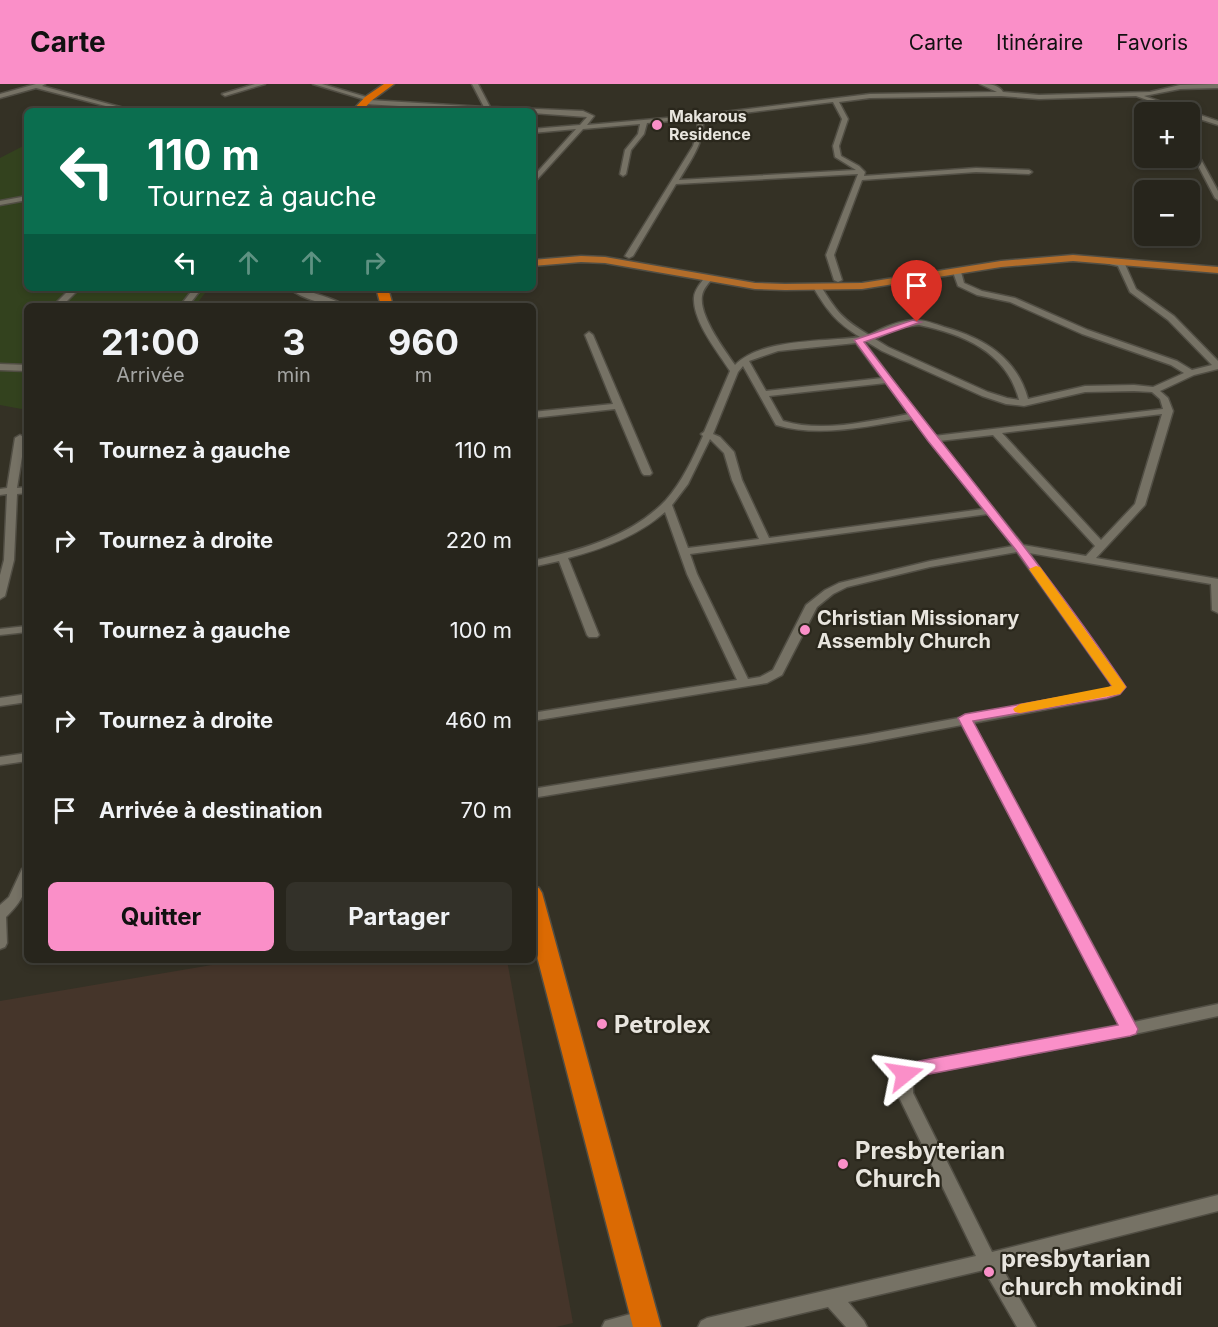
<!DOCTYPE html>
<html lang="fr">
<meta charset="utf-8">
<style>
:root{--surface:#27251c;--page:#333129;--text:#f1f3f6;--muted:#a4a5a3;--line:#43423b;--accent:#fa8fc8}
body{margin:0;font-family:Inter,sans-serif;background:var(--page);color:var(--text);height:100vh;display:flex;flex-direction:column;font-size:22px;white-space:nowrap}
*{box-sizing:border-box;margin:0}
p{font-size:20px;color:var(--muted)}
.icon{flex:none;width:33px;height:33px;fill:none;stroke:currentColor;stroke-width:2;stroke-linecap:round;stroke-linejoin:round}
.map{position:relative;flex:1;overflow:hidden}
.sheet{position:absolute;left:24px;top:219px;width:512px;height:660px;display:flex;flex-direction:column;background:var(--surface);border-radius:9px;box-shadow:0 3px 9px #0003,0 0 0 2px var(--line)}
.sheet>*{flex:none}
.banner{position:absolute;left:24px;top:24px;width:512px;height:183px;border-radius:9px;box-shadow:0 3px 9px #0003,0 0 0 2px var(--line);background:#0b6e4f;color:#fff;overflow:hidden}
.buttons{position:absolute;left:1134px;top:18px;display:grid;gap:12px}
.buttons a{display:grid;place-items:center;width:66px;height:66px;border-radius:9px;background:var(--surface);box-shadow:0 3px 9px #0003,0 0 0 2px var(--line);font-size:30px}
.pin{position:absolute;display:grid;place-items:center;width:51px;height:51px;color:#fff;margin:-62px -26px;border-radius:50% 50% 50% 0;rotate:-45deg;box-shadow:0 0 6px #0007}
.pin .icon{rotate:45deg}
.me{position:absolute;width:66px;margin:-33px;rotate:75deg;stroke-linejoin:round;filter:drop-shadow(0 0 4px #0008)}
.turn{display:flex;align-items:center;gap:21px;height:126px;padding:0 24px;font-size:27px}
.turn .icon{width:78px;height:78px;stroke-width:2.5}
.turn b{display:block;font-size:42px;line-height:51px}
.lanes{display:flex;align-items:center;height:57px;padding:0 24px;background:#0003;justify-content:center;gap:30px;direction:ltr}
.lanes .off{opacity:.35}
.eta{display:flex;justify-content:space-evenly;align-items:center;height:102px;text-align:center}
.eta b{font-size:36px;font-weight:700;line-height:42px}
.button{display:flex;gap:12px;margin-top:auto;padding:12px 24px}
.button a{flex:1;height:69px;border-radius:9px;background:var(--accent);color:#111;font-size:24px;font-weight:700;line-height:69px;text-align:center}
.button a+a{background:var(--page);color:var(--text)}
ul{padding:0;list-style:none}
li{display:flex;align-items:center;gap:18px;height:90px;padding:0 24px}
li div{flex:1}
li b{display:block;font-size:22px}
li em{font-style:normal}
header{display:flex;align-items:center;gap:36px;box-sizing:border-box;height:84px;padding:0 30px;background:var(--accent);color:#111}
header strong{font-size:28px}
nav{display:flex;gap:33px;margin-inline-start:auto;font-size:21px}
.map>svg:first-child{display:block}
.education{fill:#45352a}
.green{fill:#33421e}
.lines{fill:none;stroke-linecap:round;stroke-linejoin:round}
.minor-casing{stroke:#514e44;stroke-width:3}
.major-casing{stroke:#514e44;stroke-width:3}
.highway-casing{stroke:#514e44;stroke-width:3}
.minor{fill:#767265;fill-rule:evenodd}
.major{fill:#b36d2a;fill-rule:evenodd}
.highway{fill:#db6a03;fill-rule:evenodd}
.route{fill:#fa8fc8;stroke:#a25d82;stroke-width:1.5}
.slow{fill:#f59e0b}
.poi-dot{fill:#fa8fc8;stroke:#2a271c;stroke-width:2}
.labels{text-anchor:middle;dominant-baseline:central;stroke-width:4.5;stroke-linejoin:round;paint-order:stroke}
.far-poi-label{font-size:16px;font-weight:bold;fill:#e8e5de;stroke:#2a271c;text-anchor:start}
.poi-label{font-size:20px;font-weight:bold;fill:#e8e5de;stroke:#2a271c;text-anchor:start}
.near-poi-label{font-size:24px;font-weight:bold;fill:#e8e5de;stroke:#2a271c;text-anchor:start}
</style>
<header>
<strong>Carte</strong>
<nav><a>Carte</a><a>Itinéraire</a><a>Favoris</a></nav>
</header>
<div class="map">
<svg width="1218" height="1243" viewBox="0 0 1218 1243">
<rect width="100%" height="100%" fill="#343125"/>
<path class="education" d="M241 876H507L573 1239 556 1243H0V917Z"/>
<path class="green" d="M27 60V204H209L195 222H27V326L0 321V74Z"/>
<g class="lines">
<g class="minor-casing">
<path id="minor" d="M36 0H45L42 2 135 27H125L36 4 0 14V10Z
M255 0H265L225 12 222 10Z
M313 0H322L370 14 369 16 484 23 472 0H478L490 23 583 27 594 32 587 41 700 31 870 10 997 8 980 0C989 0 998 0 1003 8L1039 11 1150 8 1180 1 1218 0V4L1180 5 1144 12 1218 37V41L1190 32V28H1181L1136 12 1039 15 1001 12 870 14 839 18 848 35 839 62 841 72 859 82 865 88 864 92 976 84 1029 86 1032 88 1029 90 976 88 862 96 834 171 842 196 838 198 834 196 826 171 858 90 676 100 633 172 629 174 625 172 693 62 698 46 697 35 647 39 644 50 631 66 626 90 623 92 620 90 625 66 638 50 640 40 583 45 532 101V94L576 45 532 49V45L580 41 587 33 532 29V27H486L364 20 361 18 366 16ZM833 18 842 35 833 62 835 73 856 86 679 96C691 76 705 58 703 34Z
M1190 59 1193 61 1218 107V116L1215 114 1190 66Z
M27 112V116L0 121V117Z
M1105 175 1124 178 1136 205 1174 232 1218 277V285L1194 291 1160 307 1168 314 1173 327 1145 421 1096 474 1218 495V529L1212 526 1211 500 1029 469 1125 603 1119 610 1107 614 973 639 1134 938 1218 920V932L1130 951 919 991 913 994V1009L992 1168 1218 1111V1127L1001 1182 1036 1243H1017L984 1186 848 1218 864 1237 867 1243H846L828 1223 744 1243H698L701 1237 707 1234 976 1172 897 1009V990L899 985 919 978 1120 941 962 641 866 659 532 714V705L866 651 1105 607 1113 603 1017 468 930 483 847 503 833 510 817 523 782 591 767 599 532 637V629L737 596 687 490 665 428C638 452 603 465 568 474L599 551 597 553H589L587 551 559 477 532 483V477C580 466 631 453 666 416 682 398 693 374 703 352L701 350 704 348 730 287C718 268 693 238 694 214 694 206 701 199 705 193L712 195C708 200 703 205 702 212 699 232 724 265 735 281 761 254 824 258 860 253 836 238 828 228 813 203L817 201H820C837 228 842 235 869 251 882 244 897 237 913 236 923 235 934 240 944 243 984 254 1017 274 1028 315L1085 302 1134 301 1153 303 1184 289 1171 281 1082 250 1010 218 977 211 958 202 953 188 957 186 961 188 964 199 982 207 1015 214 1088 246 1177 277 1192 286 1212 281 1168 236 1130 208 1118 182 1105 179ZM919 241C963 250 1007 268 1019 316L1007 314 988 308 888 263 875 255 901 243ZM864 258H867L882 267 982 312 1006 320 1024 322 1085 308 1134 307 1152 308 1160 315 1163 325 934 352ZM856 259 882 294 766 307 749 277 778 267ZM743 282 776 341C820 354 868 342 913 335L983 425 769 454 742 396 734 368 720 353 713 350 738 288ZM886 299 909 330C869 337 823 349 783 337L769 312ZM1162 330 1135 420 1101 456 1002 349ZM993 351 1095 462 1086 472 1023 461 939 357ZM710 355 724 369 732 396 759 455 688 464 672 421 688 400ZM988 430 1013 462 930 477 839 499 825 506 806 521 773 586 760 593 748 595 697 490 690 470Z
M71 204H80L62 222H53Z
M194 204H202L188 222H180Z
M289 204C300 204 337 215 345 222 328 222 302 215 289 204Z
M312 204H386L387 205 383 207 316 206Z
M589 248 593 251 652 389 650 391H644L642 389 615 325 532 334V328L613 320 585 251Z
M0 280 27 281V287L0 286Z
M20 351 25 354 17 404 27 403V409L17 410 14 476 5 512 0 515V491L4 476 7 410 0 411V405L7 404 15 354Z
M27 542V548L0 551V545Z
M27 610V618L0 622V614Z
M27 669V677L0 681V673Z
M27 784C27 808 23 816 6 833L7 859 5 863 0 865V821L9 813 22 785Z
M645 1226 651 1229 654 1235 651 1241 647 1243H602L605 1237Z"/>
</g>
<g class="major-casing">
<path id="major" d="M1073 171 1218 183V189L1073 177 1001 183 862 205 785 206 755 205 605 179 581 178 532 182V176L581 172 605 173 755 199 785 200 862 199 1001 177Z"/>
</g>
<g class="highway-casing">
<path id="highway" d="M384 0H394L371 17 362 27H352L365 13Z
M376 204H388L393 222H381Z
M532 801 539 804 542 809 661 1243H633L532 853Z"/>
</g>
<use href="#minor" class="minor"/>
<use href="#major" class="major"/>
<use href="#highway" class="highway"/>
</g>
<path class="route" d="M913 236 921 238 864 258C951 373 1045 482 1126 603L1120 610 1107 614 973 637 1138 945 1136 950 1130 952 919 992 905 997 899 995 896 990 899 985 919 977 1118 941 958 634 965 630 1107 605 1112 602 1016 466 928 357 854 256Z"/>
<path class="slow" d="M1036 482 1040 483 1124 600 1126 603 1120 610 1020 629 1015 628 1013 625 1020 620 1112 602 1029 485Z"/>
<g class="poi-dot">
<circle cx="657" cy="41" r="6"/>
<circle cx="805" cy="546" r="6"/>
<circle cx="602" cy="940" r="6"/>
<circle cx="843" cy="1080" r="6"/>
<circle cx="989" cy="1188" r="6"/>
</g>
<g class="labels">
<g class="far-poi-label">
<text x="669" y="32">Makarous<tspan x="669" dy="18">Residence</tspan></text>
</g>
<g class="poi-label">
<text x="817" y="534">Christian Missionary<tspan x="817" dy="23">Assembly Church</tspan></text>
</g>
<g class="near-poi-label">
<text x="614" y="940">Petrolex</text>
<text x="855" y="1066">Presbyterian<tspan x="855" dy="28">Church</tspan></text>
<text x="1001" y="1174">presbytarian<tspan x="1001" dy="28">church mokindi</tspan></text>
</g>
</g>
</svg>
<div class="buttons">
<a>+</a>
<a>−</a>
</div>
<div class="pin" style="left:917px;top:238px;background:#d93025"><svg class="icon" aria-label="arrive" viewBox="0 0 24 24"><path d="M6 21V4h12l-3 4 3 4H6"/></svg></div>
<svg class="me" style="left:905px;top:990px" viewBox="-20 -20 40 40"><path d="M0-17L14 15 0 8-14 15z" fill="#fa8fc8" stroke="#fff" stroke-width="4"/></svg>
<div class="banner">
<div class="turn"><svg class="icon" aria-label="left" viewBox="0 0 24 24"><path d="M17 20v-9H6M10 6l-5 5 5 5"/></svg><div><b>110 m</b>Tournez à gauche</div></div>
<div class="lanes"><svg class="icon" aria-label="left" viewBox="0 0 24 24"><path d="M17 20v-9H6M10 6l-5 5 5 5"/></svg><svg class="icon off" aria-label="ahead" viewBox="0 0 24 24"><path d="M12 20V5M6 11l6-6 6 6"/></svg><svg class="icon off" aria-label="ahead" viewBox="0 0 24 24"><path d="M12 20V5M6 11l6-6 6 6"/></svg><svg class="icon off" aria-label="right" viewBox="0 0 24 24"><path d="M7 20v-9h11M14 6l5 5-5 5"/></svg></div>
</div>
<section class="sheet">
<div class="eta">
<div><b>21:00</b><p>Arrivée</p></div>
<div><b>3</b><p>min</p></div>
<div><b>960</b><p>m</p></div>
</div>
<ul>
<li><svg class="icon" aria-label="left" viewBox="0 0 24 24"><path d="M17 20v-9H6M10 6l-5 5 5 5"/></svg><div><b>Tournez à gauche</b></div><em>110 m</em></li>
<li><svg class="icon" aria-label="right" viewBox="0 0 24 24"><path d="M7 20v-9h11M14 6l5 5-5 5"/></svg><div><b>Tournez à droite</b></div><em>220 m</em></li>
<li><svg class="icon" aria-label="left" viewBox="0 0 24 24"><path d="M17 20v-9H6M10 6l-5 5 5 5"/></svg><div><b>Tournez à gauche</b></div><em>100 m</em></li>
<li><svg class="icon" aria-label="right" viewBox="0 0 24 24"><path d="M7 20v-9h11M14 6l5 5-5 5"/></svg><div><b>Tournez à droite</b></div><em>460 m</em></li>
<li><svg class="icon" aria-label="arrive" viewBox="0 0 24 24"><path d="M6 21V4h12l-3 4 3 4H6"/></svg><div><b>Arrivée à destination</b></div><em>70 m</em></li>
</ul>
<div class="button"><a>Quitter</a><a>Partager</a></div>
</section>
</div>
